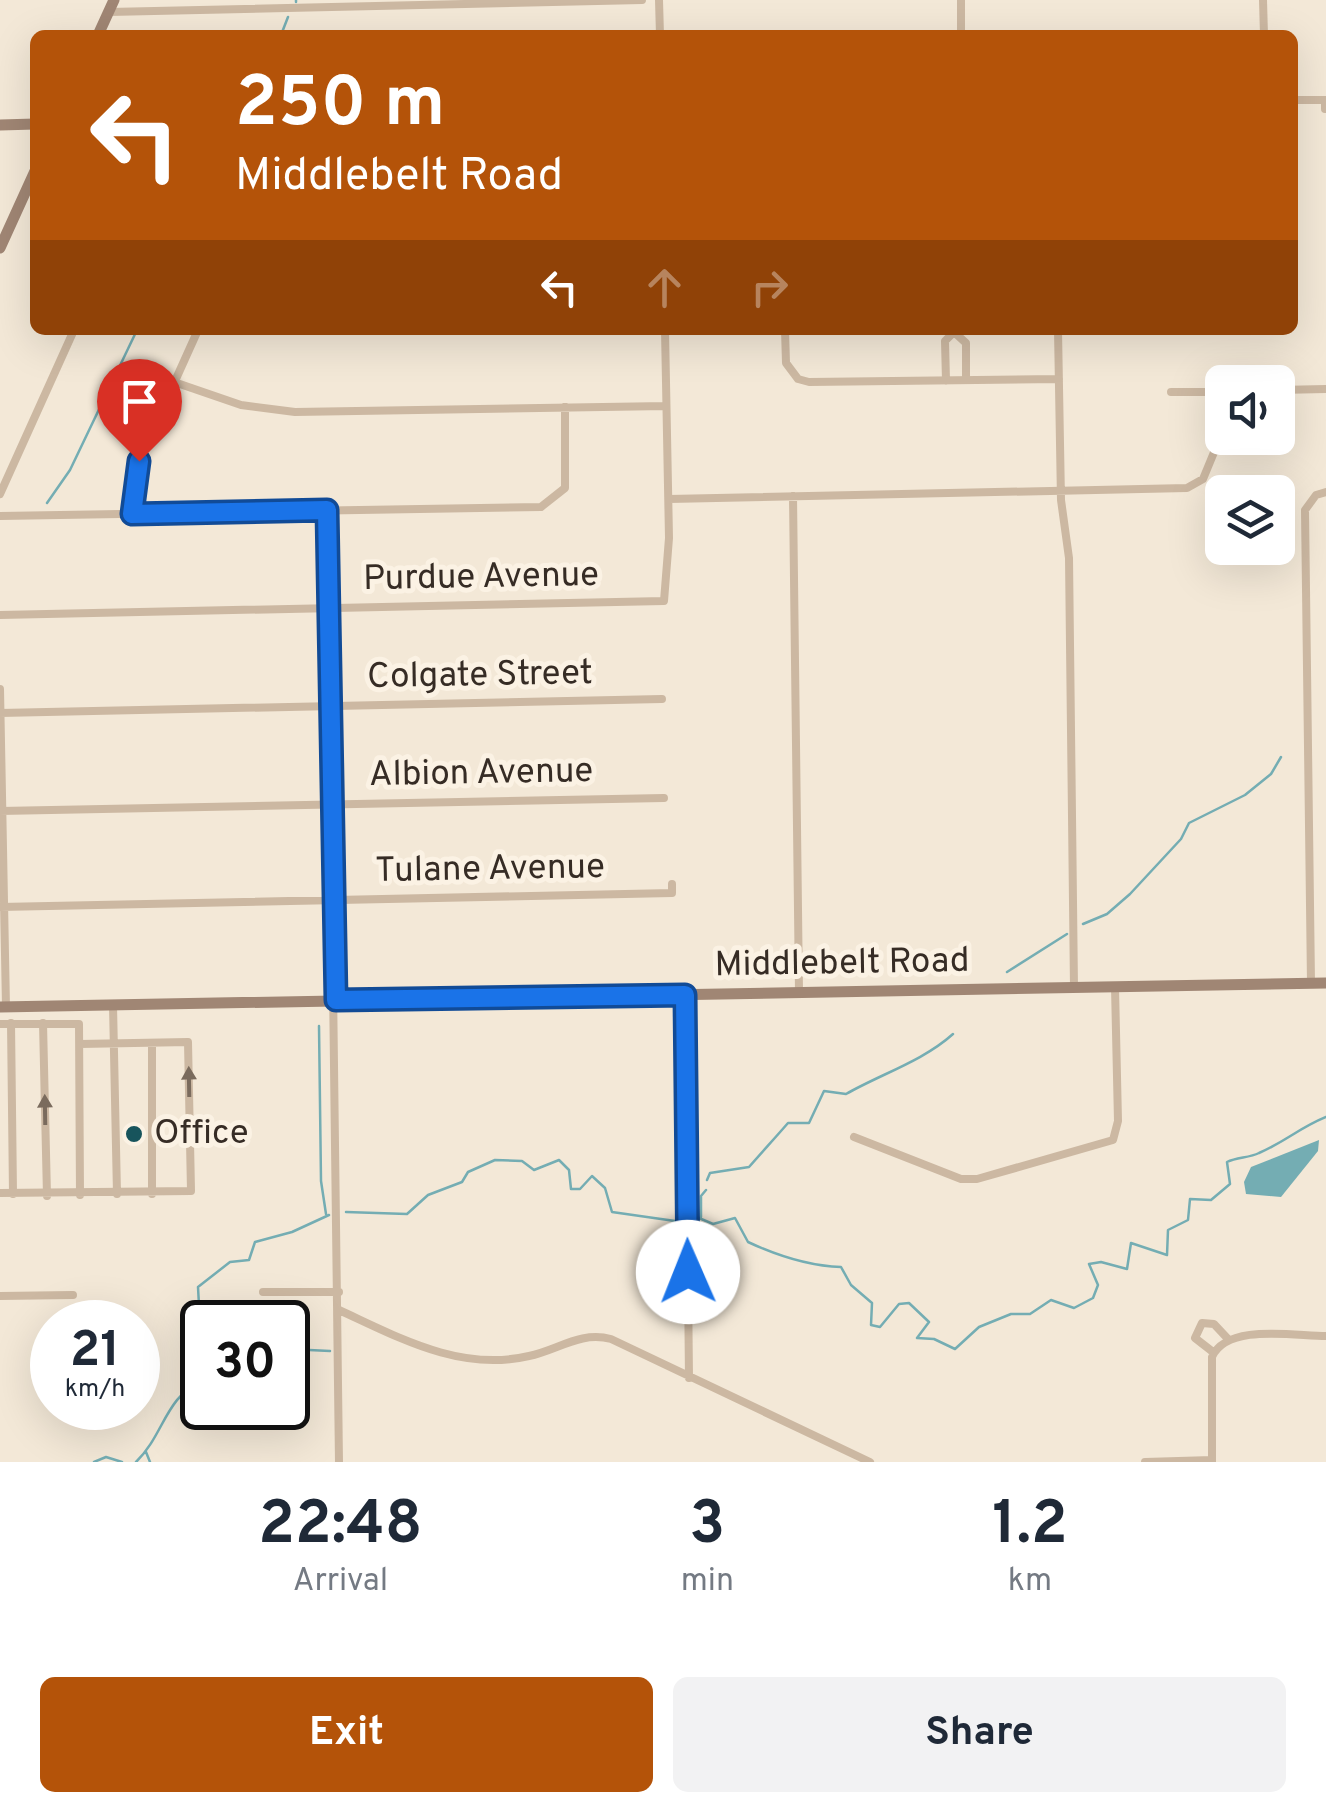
<!DOCTYPE html>
<style>
:root{--surface:#fff;--page:#f2f2f3;--text:#1f2937;--muted:#747a83;--accent:#b45309}
body{margin:0;font-family:Overpass,sans-serif;background:var(--page);color:var(--text);height:100vh;display:flex;flex-direction:column;font-size:38px;white-space:nowrap}
*{box-sizing:border-box;margin:0}
p{font-size:32px;color:var(--muted)}
.icon{flex:none;width:55px;height:55px;fill:none;stroke:currentColor;stroke-width:2;stroke-linecap:round;stroke-linejoin:round}
.map{position:relative;height:1462px;overflow:hidden}
.sheet{display:flex;flex-direction:column;background:var(--surface);flex:1}
.sheet>*{flex:none}
.banner{position:absolute;left:30px;top:30px;width:1268px;height:305px;border-radius:15px;box-shadow:0 10px 40px #0002;background:#b45309;color:#fff;overflow:hidden}
.controls{position:absolute;left:1205px;top:365px;display:grid;gap:20px}
.controls a{display:grid;place-items:center;width:90px;height:90px;border-radius:15px;background:var(--surface);box-shadow:0 10px 40px #0002;font-size:50px}
.speed{position:absolute;left:30px;top:1300px;display:flex;gap:20px;font-size:50px;font-weight:700;text-align:center}
.speed>*{display:grid;place-content:center;width:130px;height:130px;border-radius:50%;background:var(--surface);box-shadow:0 10px 40px #0002;line-height:1}
.speed small{font-size:25px;font-weight:400}
.speed .limit{border:5px solid #111;border-radius:15px;background:#fff;color:#111}
.pin{position:absolute;display:grid;place-items:center;width:85px;height:85px;color:#fff;margin:-102px -42px;border-radius:50% 50% 50% 0;rotate:-45deg;box-shadow:0 0 10px #0007}
.pin .icon{rotate:45deg}
.me{position:absolute;width:110px;margin:-55px;rotate:359deg;stroke-linejoin:round;filter:drop-shadow(0 0 8px #0008)}
.turn{display:flex;align-items:center;gap:35px;height:210px;padding:0 40px;font-size:45px}
.turn .icon{width:130px;height:130px;stroke-width:2.5}
.turn b{display:block;font-size:70px;line-height:85px}
.lanes{display:flex;align-items:center;height:95px;padding:0 40px;background:#0003;justify-content:center;gap:50px;direction:ltr}
.lanes .off{opacity:.35}
.eta{display:flex;justify-content:space-evenly;align-items:center;height:170px;text-align:center}
.eta b{font-size:60px;font-weight:700;line-height:70px}
.cta{display:flex;gap:20px;margin-top:auto;padding:20px 40px}
.cta a{flex:1;height:115px;border-radius:15px;background:var(--accent);color:#fff;font-size:40px;font-weight:700;line-height:115px;text-align:center}
.cta a+a{background:var(--page);color:var(--text)}
.map>svg:first-child{display:block}
.water{fill:#74adb3}
.lines{fill:none;stroke-linecap:round;stroke-linejoin:round}
.stream{stroke:#74adb3;stroke-width:2.5}
.street{stroke:#ccb8a2;stroke-width:8}
.secondary{stroke:#a08674;stroke-width:11}
.oneway{fill:#7a6b5d}
.route-casing{stroke:#114b97;stroke-width:25}
.route{stroke:#1a73e8;stroke-width:18}
.poi-dot{fill:#17545c;stroke:#fbf2e4;stroke-width:4}
.labels{text-anchor:middle;dominant-baseline:central;stroke-width:10;stroke-linejoin:round;paint-order:stroke}
.street-label{font-size:35px;fill:#362c25;stroke:#fbf2e4}
.poi-label{font-size:35px;fill:#362c25;stroke:#fbf2e4;text-anchor:start}
</style>
<div class="map">
<svg width="1326" height="1462" viewBox="0 0 1326 1462">
<rect width="100%" height="100%" fill="#f3e8d7"/>
<path class="water" d="M1319 1140 1318 1151 1281 1197 1246 1194 1244 1182 1251 1167Z"/>
<g class="lines">
<path class="stream" d="M296 2V0
M281 35 288 17
M47 503 70 470 137 330
M1083 924 1107 914 1130 894 1181 839 1189 823 1245 795 1271 774 1281 757
M1007 972 1067 934
M319 1026 321 1181 326 1214
M707 1180 710 1173 749 1167C763 1151 775 1138 788 1123H809L824 1091 846 1094C881 1074 923 1061 953 1034
M346 1212 407 1214 428 1195 462 1182 468 1172 495 1160 522 1161 534 1170 559 1160 569 1170 571 1189H580L592 1176 605 1188 612 1212 675 1221
M701 1217V1196L706 1190
M699 1218 713 1224 735 1218 748 1242C778 1256 808 1266 841 1267L851 1285 872 1303 871 1325 880 1327 899 1304 909 1303 929 1322 917 1338 934 1339 955 1349 979 1327 1011 1314H1030L1051 1300 1074 1308 1093 1298 1098 1285 1089 1264 1101 1262 1127 1269 1131 1243 1167 1255 1168 1230 1188 1220 1190 1199 1211 1200 1230 1184 1227 1162C1237 1157 1249 1158 1259 1153 1285 1142 1299 1128 1326 1117
M288 1349 330 1351
M202 1360 198 1287 230 1262 249 1260 255 1242 292 1232 329 1215
M146 1452 150 1462
M94 1462 106 1457 122 1462
M136 1462C164 1435 165 1397 202 1381"/>
<path class="street" d="M659 0 660 35
M961 0V35
M1263 0 1264 35
M109 12 642 0
M1292 100H1325V109
M785 330 786 363 798 379 809 382 1059 379
M1058 330 1061 500 1069 558 1074 988
M946 381 945 341 954 332 966 343V380
M174 382 241 405 295 412 666 406
M1278 390 1326 389
M1171 392H1222
M0 494 74 330
M793 496 799 992
M669 499 1187 488 1203 479 1222 433
M327 510 339 1462
M132 514 139 461 198 330
M0 516 541 507 565 488V407
M0 615 664 601 669 538 665 330
M0 689 6 1007
M0 713 662 699
M0 811 664 798
M0 907 672 893V884
M1311 983 1305 510 1316 495 1326 492
M685 995 689 1378
M113 1005 117 1194
M11 1023 13 1194
M43 1023 47 1196
M0 1024H79L80 1195
M152 1043V1194
M854 1137 961 1179H977L1113 1140 1118 1121 1115 987
M0 1193 191 1191 188 1042 80 1044
M263 1292H339
M0 1296 73 1295
M339 1310C400 1338 460 1372 529 1356 558 1350 580 1331 611 1339L870 1462
M1213 1352 1195 1338 1202 1323 1214 1324 1228 1339
M1145 1462 1212 1460
M1212 1462V1357C1227 1323 1294 1336 1326 1336"/>
<path class="secondary" d="M98 35 114 0
M0 125 35 124
M0 248 35 171
M0 1007 1326 983"/>
</g>
<defs><path id="oneway-solid" d="M-6-.8H1V-3.2L6.5 0L1 3.2V.8H-6Z" transform="scale(2.5)"/></defs>
<g class="oneway">
<use href="#oneway-solid" transform="translate(189 1082) rotate(-91)"/>
<use href="#oneway-solid" transform="translate(45 1110) rotate(-91)"/>
</g>
<g class="lines">
<g class="route-casing">
<path id="route" d="M139 461 132 514 327 510 336 1000 685 995 688 1272"/>
</g>
<use href="#route" class="route"/>
</g>
<circle class="poi-dot" cx="134" cy="1134" r="10"/>
<g class="labels">
<g class="street-label">
<text transform="translate(481 578) rotate(-1)">Purdue Avenue</text>
<text transform="translate(480 676) rotate(-1)">Colgate Street</text>
<text transform="translate(481 774) rotate(-1)">Albion Avenue</text>
<text transform="translate(490 870) rotate(-1)">Tulane Avenue</text>
<text transform="translate(842 964) rotate(-1)">Middlebelt Road</text>
</g>
<g class="poi-label">
<text x="154" y="1134">Office</text>
</g>
</g>
</svg>
<div class="controls">
<a><svg class="icon" aria-label="sound" viewBox="0 0 24 24"><path d="M4 9h4l5-4v14l-5-4H4zM17 9q2 3 0 6"/></svg></a>
<a><svg class="icon" aria-label="layers" viewBox="0 0 24 24"><path d="M12 4l9 5-9 5-9-5zM3 14l9 5 9-5"/></svg></a>
</div>
<div class="speed"><div>21<small>km/h</small></div><div class="limit">30</div></div>
<div class="pin" style="left:139px;top:461px;background:#d93025"><svg class="icon" aria-label="arrive" viewBox="0 0 24 24"><path d="M6 21V4h12l-3 4 3 4H6"/></svg></div>
<svg class="me" style="left:688px;top:1272px" viewBox="-20 -20 40 40"><circle r="19" fill="#fff"/><path d="M0-13L10 11 0 6-10 11z" fill="#1a73e8"/></svg>
<div class="banner">
<div class="turn"><svg class="icon" aria-label="left" viewBox="0 0 24 24"><path d="M17 20v-9H6M10 6l-5 5 5 5"/></svg><div><b>250 m</b>Middlebelt Road</div></div>
<div class="lanes"><svg class="icon" aria-label="left" viewBox="0 0 24 24"><path d="M17 20v-9H6M10 6l-5 5 5 5"/></svg><svg class="icon off" aria-label="ahead" viewBox="0 0 24 24"><path d="M12 20V5M6 11l6-6 6 6"/></svg><svg class="icon off" aria-label="right" viewBox="0 0 24 24"><path d="M7 20v-9h11M14 6l5 5-5 5"/></svg></div>
</div>
</div>
<section class="sheet">
<div class="eta">
<div><b>22:48</b><p>Arrival</p></div>
<div><b>3</b><p>min</p></div>
<div><b>1.2</b><p>km</p></div>
</div>
<div class="cta"><a>Exit</a><a>Share</a></div>
</section>
